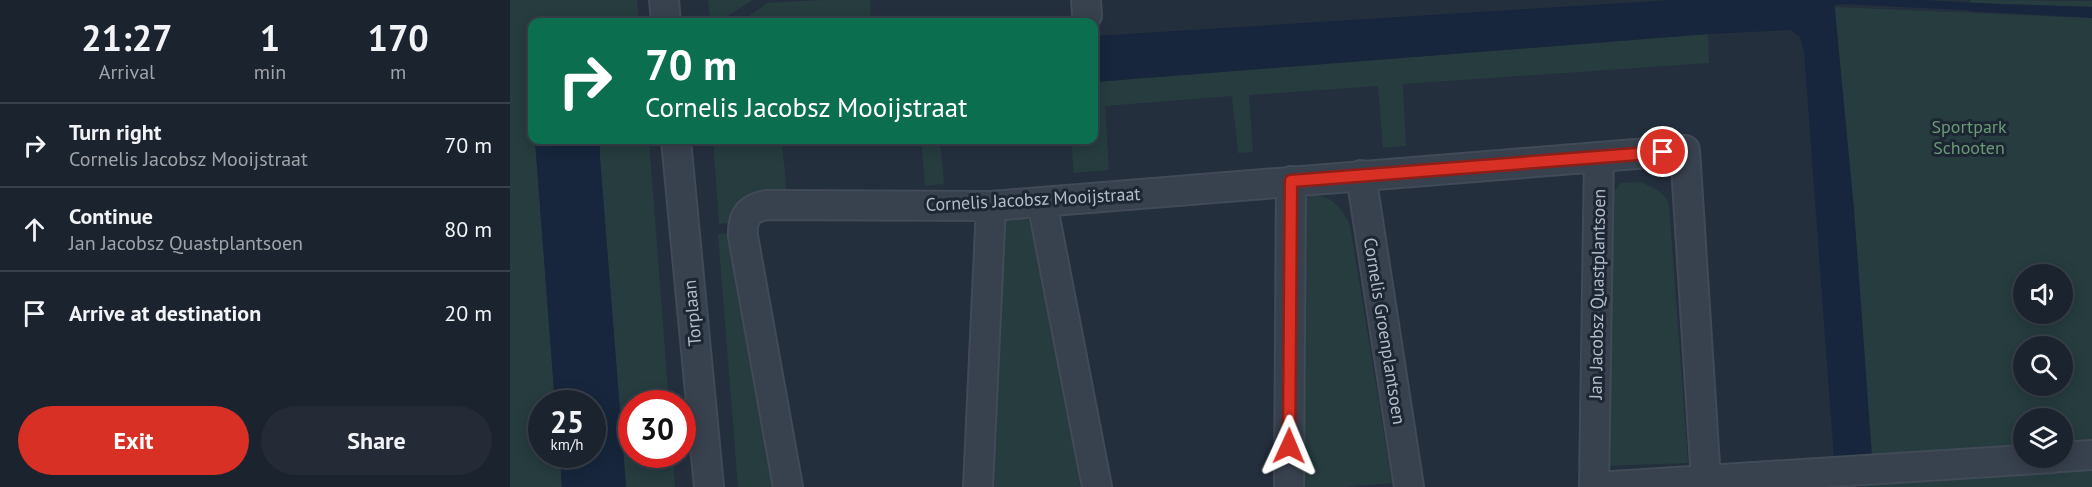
<!DOCTYPE html>
<style>
:root{--surface:#1b232e;--page:#242b36;--text:#f1f3f6;--muted:#a0a4aa;--line:#39404a;--accent:#d93025}
body{margin:0;font-family:"PT Sans",sans-serif;background:var(--page);color:var(--text);height:100vh;display:flex;flex-direction:column;font-size:22px;white-space:nowrap}
*{box-sizing:border-box;margin:0}
p{font-size:20px;color:var(--muted)}
.icon{flex:none;width:33px;height:33px;fill:none;stroke:currentColor;stroke-width:2;stroke-linecap:round;stroke-linejoin:round}
.map{position:relative;flex:1;overflow:hidden}
.drawer{display:flex;flex-direction:column;background:var(--surface);width:510px}
.drawer>*{flex:none}
.banner{position:absolute;left:18px;top:18px;width:570px;height:126px;border-radius:12px;box-shadow:0 3px 15px #0003,0 0 0 2px var(--line);background:#0b6e4f;color:#fff;overflow:hidden}
.buttons{position:absolute;left:1503px;top:264px;display:grid;gap:12px}
.buttons a{display:grid;place-items:center;width:60px;height:60px;border-radius:50%;background:var(--surface);box-shadow:0 3px 15px #0003,0 0 0 2px var(--line);font-size:30px}
.speed{position:absolute;left:18px;top:390px;display:flex;gap:12px;font-size:30px;font-weight:700;text-align:center}
.speed>*{display:grid;place-content:center;width:78px;height:78px;border-radius:50%;background:var(--surface);box-shadow:0 3px 15px #0003,0 0 0 2px var(--line);line-height:1}
.speed small{font-size:15px;font-weight:400}
.speed .limit{border:9px solid #d22;background:#fff;color:#111}
.pin{position:absolute;display:grid;place-items:center;width:51px;height:51px;color:#fff;margin:-26px;border:3px solid #fff;border-radius:50%;box-shadow:0 2px 6px #0007}
.me{position:absolute;width:66px;margin:-33px;rotate:1deg;stroke-linejoin:round;filter:drop-shadow(0 0 4px #0008)}
.turn{display:flex;align-items:center;gap:21px;height:126px;padding:0 18px;font-size:27px}
.turn .icon{width:78px;height:78px;stroke-width:2.5}
.turn b{display:block;font-size:42px;line-height:51px}
.eta{display:flex;justify-content:space-evenly;align-items:center;height:102px;text-align:center}
.eta b{font-size:36px;font-weight:800;line-height:42px}
.cta{display:flex;gap:12px;margin-top:auto;padding:12px 18px}
.cta a{flex:1;height:69px;border-radius:36px;background:var(--accent);color:#fff;font-size:24px;font-weight:800;line-height:69px;text-align:center}
.cta a+a{background:var(--page);color:var(--text)}
ul{padding:0;list-style:none}
li{display:flex;align-items:center;gap:18px;height:84px;padding:0 18px;border-top:2px solid var(--line)}
li div{flex:1}
li b{display:block;font-size:22px}
li em{font-style:normal}
main{display:flex;flex:1;min-height:0}
.map>svg:first-child{display:block}
.green{fill:#263c3f;fill-rule:evenodd}
.water{fill:#17263c}
.lines{fill:none;stroke-linecap:round;stroke-linejoin:round}
.stream{stroke:#17263c;stroke-width:8}
.minor-casing{stroke:#414a57;stroke-width:32}
.minor{stroke:#38414e;stroke-width:28}
.route-casing{stroke:#8d1f18;stroke-width:15}
.route{stroke:#d93025;stroke-width:10}
.labels{text-anchor:middle;dominant-baseline:central;stroke-width:6;stroke-linejoin:round;paint-order:stroke}
.park-label{font-size:18px;fill:#6b9a76;stroke:#1d2633}
.street-label{font-size:18px;fill:#b4bcc9;stroke:#1d2633}
</style>
<main>
<section class="drawer">
<div class="eta">
<div><b>21:27</b><p>Arrival</p></div>
<div><b>1</b><p>min</p></div>
<div><b>170</b><p>m</p></div>
</div>
<ul>
<li><svg class="icon" aria-label="right" viewBox="0 0 24 24"><path d="M7 20v-9h11M14 6l5 5-5 5"/></svg><div><b>Turn right</b><p>Cornelis Jacobsz Mooijstraat</p></div><em>70 m</em></li>
<li><svg class="icon" aria-label="ahead" viewBox="0 0 24 24"><path d="M12 20V5M6 11l6-6 6 6"/></svg><div><b>Continue</b><p>Jan Jacobsz Quastplantsoen</p></div><em>80 m</em></li>
<li><svg class="icon" aria-label="arrive" viewBox="0 0 24 24"><path d="M6 21V4h12l-3 4 3 4H6"/></svg><div><b>Arrive at destination</b></div><em>20 m</em></li>
</ul>
<div class="cta"><a>Exit</a><a>Share</a></div>
</section>
<div class="map">
<svg width="1582" height="487" viewBox="0 0 1582 487">
<rect width="100%" height="100%" fill="#242f3e"/>
<path class="green" d="M0 0H127L129 22 25 21 17 33 22 106V140H25L45 403 32 404V454L50 455 52 487H0Z
M198 0H243L208 22 200 19Z
M311 0H360L361 22H231L257 3Z
M1460 0 1582 1V7L1460 3Z
M1325 7 1582 18V487H1351L1364 485ZM1514 274H1552V314H1514ZM1514 346H1552V386H1514ZM1514 418H1552V458H1514Z
M1198 34 1199 63 893 84 896 146 873 148 868 86 739 95 743 152 728 153 722 96 595 106 599 170 564 173 561 140H584V82Z
M90 140H139L159 403 122 404V454L163 455 165 487H116L90 159Z
M203 140H272L277 197 224 222 209 224Z
M411 140H430L434 184 415 186Z
M1131 182C1143 188 1154 191 1159 204L1178 463 1092 466 1099 198 1111 183Z
M805 195C824 198 832 208 840 225L882 483 835 487H788L794 199Z
M508 214 524 223 530 240 570 487H482L492 226 499 216Z
M225 233 265 487H228L208 234Z"/>
<path class="water" d="M1162 0H1324L1344 209 1362 456 1324 459 1294 51 1290 37 1281 30 1198 34 584 82V36Z
M1460 3 1582 7V18L1460 11Z
M22 25V106L17 33Z
M25 140H90V159L116 487H52L50 455 82 454V404L45 403Z"/>
<g class="lines">
<path class="stream" d="M1314 1 1336 0 1470 7"/>
<g class="minor-casing">
<path id="minor" d="M154 0 156 22
M576 0 577 15
M166 140 199 487
M851 175 899 487
M532 202 587 487
M1552 457 1582 455
M278 487 233 236C232 217 238 208 257 205L481 206 1089 157
M468 487 481 206
M779 487 781 181
M1084 487 1089 157 1175 150 1196 481
M1087 487 1544 458"/>
</g>
<use href="#minor" class="minor"/>
</g>
<g class="lines">
<g class="route-casing">
<path id="route" d="M779 446 781 181 1153 152"/>
</g>
<use href="#route" class="route"/>
</g>
<g class="labels">
<g class="park-label">
<text x="1459" y="126">Sportpark<tspan x="1459" dy="21">Schooten</tspan></text>
</g>
<g class="street-label">
<text transform="translate(523 199) rotate(-3)">Cornelis Jacobsz Mooijstraat</text>
<text transform="translate(1087 294) rotate(-89)">Jan Jacobsz Quastplantsoen</text>
<text transform="translate(182 313) rotate(-95)">Torplaan</text>
<text transform="translate(875 331) rotate(81)">Cornelis Groenplantsoen</text>
</g>
</g>
</svg>
<div class="buttons">
<a><svg class="icon" aria-label="sound" viewBox="0 0 24 24"><path d="M4 9h4l5-4v14l-5-4H4zM17 9q2 3 0 6"/></svg></a>
<a><svg class="icon" aria-label="search" viewBox="0 0 24 24"><circle cx="10" cy="10" r="6"/><path d="M15 15l6 6"/></svg></a>
<a><svg class="icon" aria-label="layers" viewBox="0 0 24 24"><path d="M12 4l9 5-9 5-9-5zM3 14l9 5 9-5"/></svg></a>
</div>
<div class="speed"><div>25<small>km/h</small></div><div class="limit">30</div></div>
<div class="pin" style="left:1153px;top:152px;background:#d93025"><svg class="icon" aria-label="arrive" viewBox="0 0 24 24"><path d="M6 21V4h12l-3 4 3 4H6"/></svg></div>
<svg class="me" style="left:779px;top:446px" viewBox="-20 -20 40 40"><path d="M0-17L14 15 0 8-14 15z" fill="#d93025" stroke="#fff" stroke-width="4"/></svg>
<div class="banner">
<div class="turn"><svg class="icon" aria-label="right" viewBox="0 0 24 24"><path d="M7 20v-9h11M14 6l5 5-5 5"/></svg><div><b>70 m</b>Cornelis Jacobsz Mooijstraat</div></div>
</div>
</div>
</main>
